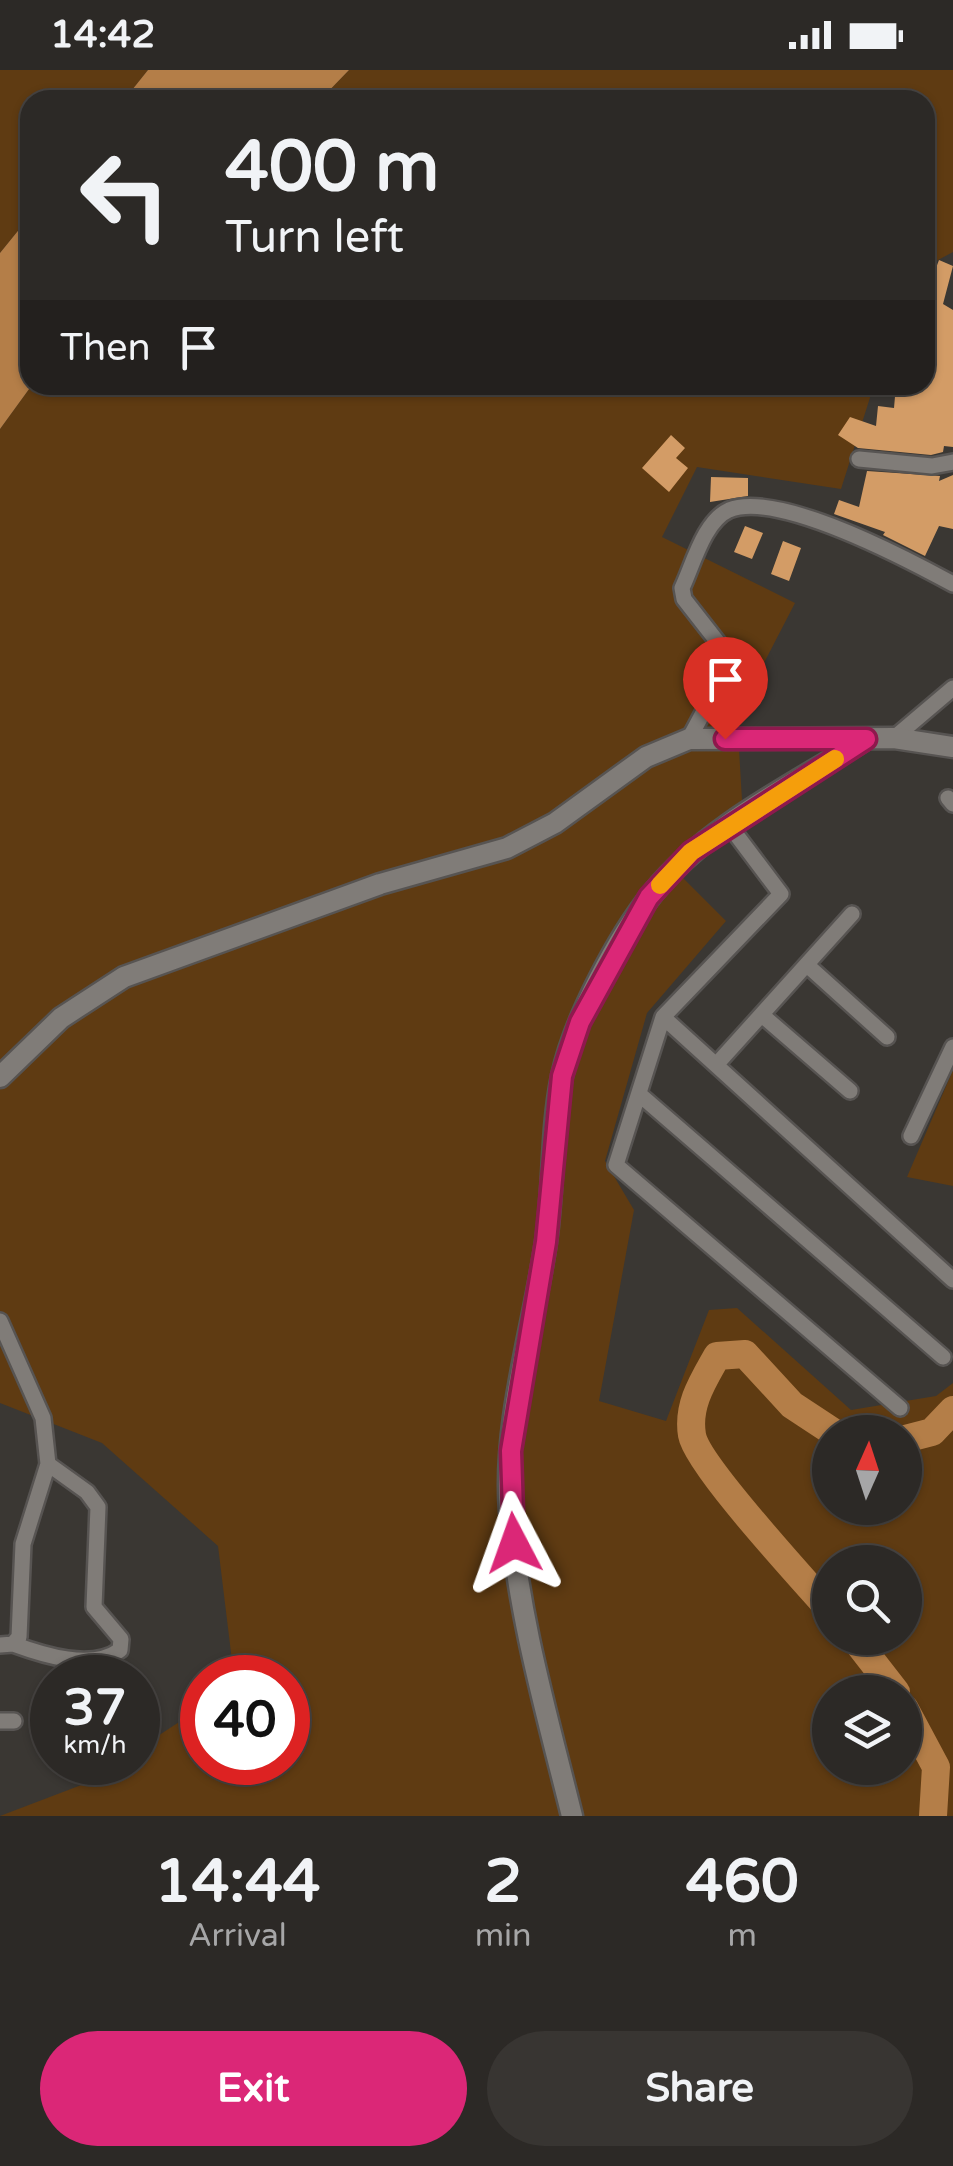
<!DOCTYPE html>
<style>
:root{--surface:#2c2926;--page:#383532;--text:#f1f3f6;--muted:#a6a6a7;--line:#484543;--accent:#db2777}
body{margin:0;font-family:"Varela Round",sans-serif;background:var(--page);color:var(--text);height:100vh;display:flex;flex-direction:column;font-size:38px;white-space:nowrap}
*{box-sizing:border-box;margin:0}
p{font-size:32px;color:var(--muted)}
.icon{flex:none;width:55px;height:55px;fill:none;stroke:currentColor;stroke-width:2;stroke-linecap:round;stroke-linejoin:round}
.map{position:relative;height:1746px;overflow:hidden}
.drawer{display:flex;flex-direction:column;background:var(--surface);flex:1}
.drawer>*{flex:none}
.guide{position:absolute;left:20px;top:20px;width:915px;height:305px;border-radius:30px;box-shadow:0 2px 8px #0004,0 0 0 2px var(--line);background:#2c2926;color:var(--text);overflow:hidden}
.needle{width:65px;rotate:3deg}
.buttons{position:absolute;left:812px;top:1345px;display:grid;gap:20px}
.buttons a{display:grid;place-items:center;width:110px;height:110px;border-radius:50%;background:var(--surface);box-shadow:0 2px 8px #0004,0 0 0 2px var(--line);font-size:50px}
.speed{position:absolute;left:30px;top:1585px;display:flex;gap:20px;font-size:50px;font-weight:700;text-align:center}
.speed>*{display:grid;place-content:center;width:130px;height:130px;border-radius:50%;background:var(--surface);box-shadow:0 2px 8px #0004,0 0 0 2px var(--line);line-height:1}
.speed small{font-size:25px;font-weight:400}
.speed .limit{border:15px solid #d22;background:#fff;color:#111}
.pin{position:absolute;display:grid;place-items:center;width:85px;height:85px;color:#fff;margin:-102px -42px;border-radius:50% 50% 50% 0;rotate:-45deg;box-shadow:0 0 10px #0007}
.pin .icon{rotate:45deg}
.me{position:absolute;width:110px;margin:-55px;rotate:356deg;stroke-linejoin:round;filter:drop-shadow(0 0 8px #0008)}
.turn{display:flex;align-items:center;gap:35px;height:210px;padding:0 40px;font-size:45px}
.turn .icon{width:130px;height:130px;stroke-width:2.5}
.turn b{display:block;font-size:70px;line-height:85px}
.then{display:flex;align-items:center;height:95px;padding:0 40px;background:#0003;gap:20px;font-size:38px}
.eta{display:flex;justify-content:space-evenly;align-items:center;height:170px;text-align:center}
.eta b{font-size:60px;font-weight:800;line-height:70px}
.button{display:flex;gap:20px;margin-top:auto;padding:20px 40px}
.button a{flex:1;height:115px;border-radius:60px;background:var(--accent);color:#fff;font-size:40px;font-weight:800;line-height:115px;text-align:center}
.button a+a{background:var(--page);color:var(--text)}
.status{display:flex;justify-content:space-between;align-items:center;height:70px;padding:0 50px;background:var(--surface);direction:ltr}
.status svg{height:28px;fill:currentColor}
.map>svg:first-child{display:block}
.green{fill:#5f3b12;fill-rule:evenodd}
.water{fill:#b47e48}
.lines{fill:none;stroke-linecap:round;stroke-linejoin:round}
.river{stroke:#b47e48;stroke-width:28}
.building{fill:#d39c66}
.street-casing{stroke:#575452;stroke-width:20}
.secondary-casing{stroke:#575452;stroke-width:25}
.street{stroke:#807c78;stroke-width:15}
.secondary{stroke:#807c78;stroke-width:20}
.route-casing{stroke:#8e194d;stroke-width:25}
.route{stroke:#db2777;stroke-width:18}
.slow{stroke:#f59e0b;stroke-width:18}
</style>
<div class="status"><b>14:42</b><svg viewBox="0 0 49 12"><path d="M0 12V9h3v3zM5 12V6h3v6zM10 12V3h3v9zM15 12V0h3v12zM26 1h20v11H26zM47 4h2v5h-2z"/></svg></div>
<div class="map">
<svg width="953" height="1746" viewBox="0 0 953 1746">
<rect width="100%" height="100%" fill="#3a3733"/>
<path class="green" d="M0 0H148L124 30H30V146L0 183Z
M349 0H953V182L925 197V30H320Z
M32 315H874L841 419 697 397 662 467 795 533 737 645 743 747 678 803 726 851 647 943 605 1091 634 1140 599 1331 666 1351 709 1240 737 1238 851 1340 936 1326 953 1313V1746H0L84 1714 117 1693 138 1692V1679L202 1637V1692H288V1608L234 1607 218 1476 102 1373 0 1333V359ZM830 1362H905V1438H830ZM830 1492H905V1568H830ZM830 1622H905V1698H830Z
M953 1000V1116L907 1107Z"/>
<path class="water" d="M148 0H349L320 30H124Z
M30 146 32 315 0 359V183Z"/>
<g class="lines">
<path class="river" d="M905 1369 932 1362 953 1340
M830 1540C804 1510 697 1395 692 1365 687 1335 703 1311 717 1286L745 1284 792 1335 833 1362
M854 1568 896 1622
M905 1639 936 1697 933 1746"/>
</g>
<path class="building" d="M939 190 953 196 943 234 953 240V377L944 376 943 382 931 385 858 378 838 365 850 347 876 356 878 336 894 338 896 315H926L934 280 925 278V227Z
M671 365 685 378 676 388 688 398 669 422 642 398Z
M867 401 940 406 939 411 953 405V459L939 456 925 486 883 465 885 462 834 444 839 430 859 437Z
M711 407 748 408V426L710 432Z
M745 456 763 463 752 489 734 482Z
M783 471 801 478 789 511 771 504Z"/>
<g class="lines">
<g class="street-casing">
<path id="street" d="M859 389 932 396 953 392
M894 668 953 618
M689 669 727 598V584L684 529 682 518C693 495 704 451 729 440 778 420 909 490 953 514
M948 728 953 734
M729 755 781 824 663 947 953 1210
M807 895 887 967
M762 945 850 1021
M663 947 616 1095 900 1338
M716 995 852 844
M639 1024 943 1287
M911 1066 953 977
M0 1251 43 1348 48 1394 23 1474 19 1567 13 1574 0 1575
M13 1574C43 1585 92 1601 120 1580L121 1569 94 1537 98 1437 87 1422 48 1394
M0 1651H14"/>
</g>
<g class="secondary-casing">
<path id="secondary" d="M0 1007 61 948 124 907 380 814 507 778 555 753 646 687 689 669 894 668 953 677
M572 1746C547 1645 518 1545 510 1442 503 1352 533 1260 546 1172 554 1117 551 1060 562 1006 574 950 617 868 653 823 707 756 793 715 866 669"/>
</g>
<use href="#street" class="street"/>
<use href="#secondary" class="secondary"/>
</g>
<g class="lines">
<g class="route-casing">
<path id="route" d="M514 1473 511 1381 546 1172 562 1006 580 952 649 827 691 782 866 669H725"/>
</g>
<use href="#route" class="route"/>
<path class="slow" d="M660 815 691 782 835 689"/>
</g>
</svg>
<div class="buttons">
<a><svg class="needle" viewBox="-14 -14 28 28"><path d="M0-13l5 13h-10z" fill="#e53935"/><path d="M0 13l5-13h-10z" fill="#a6a6a7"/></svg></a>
<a><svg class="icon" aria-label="search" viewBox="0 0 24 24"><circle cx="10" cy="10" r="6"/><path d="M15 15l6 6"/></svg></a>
<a><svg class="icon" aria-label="layers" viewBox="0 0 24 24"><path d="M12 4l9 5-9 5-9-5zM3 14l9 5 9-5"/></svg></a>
</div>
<div class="speed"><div>37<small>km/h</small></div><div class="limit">40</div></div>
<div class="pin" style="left:725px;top:669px;background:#d93025"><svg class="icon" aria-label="arrive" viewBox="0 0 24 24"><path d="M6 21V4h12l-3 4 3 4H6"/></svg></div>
<svg class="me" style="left:514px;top:1473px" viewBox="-20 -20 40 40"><path d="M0-17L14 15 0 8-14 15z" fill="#db2777" stroke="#fff" stroke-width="4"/></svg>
<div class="guide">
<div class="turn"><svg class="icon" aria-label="left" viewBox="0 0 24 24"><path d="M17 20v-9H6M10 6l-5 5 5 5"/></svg><div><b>400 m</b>Turn left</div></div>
<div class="then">Then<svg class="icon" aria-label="arrive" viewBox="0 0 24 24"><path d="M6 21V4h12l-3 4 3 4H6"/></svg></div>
</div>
</div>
<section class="drawer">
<div class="eta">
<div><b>14:44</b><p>Arrival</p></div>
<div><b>2</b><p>min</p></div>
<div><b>460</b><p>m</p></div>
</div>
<div class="button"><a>Exit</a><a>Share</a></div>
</section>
